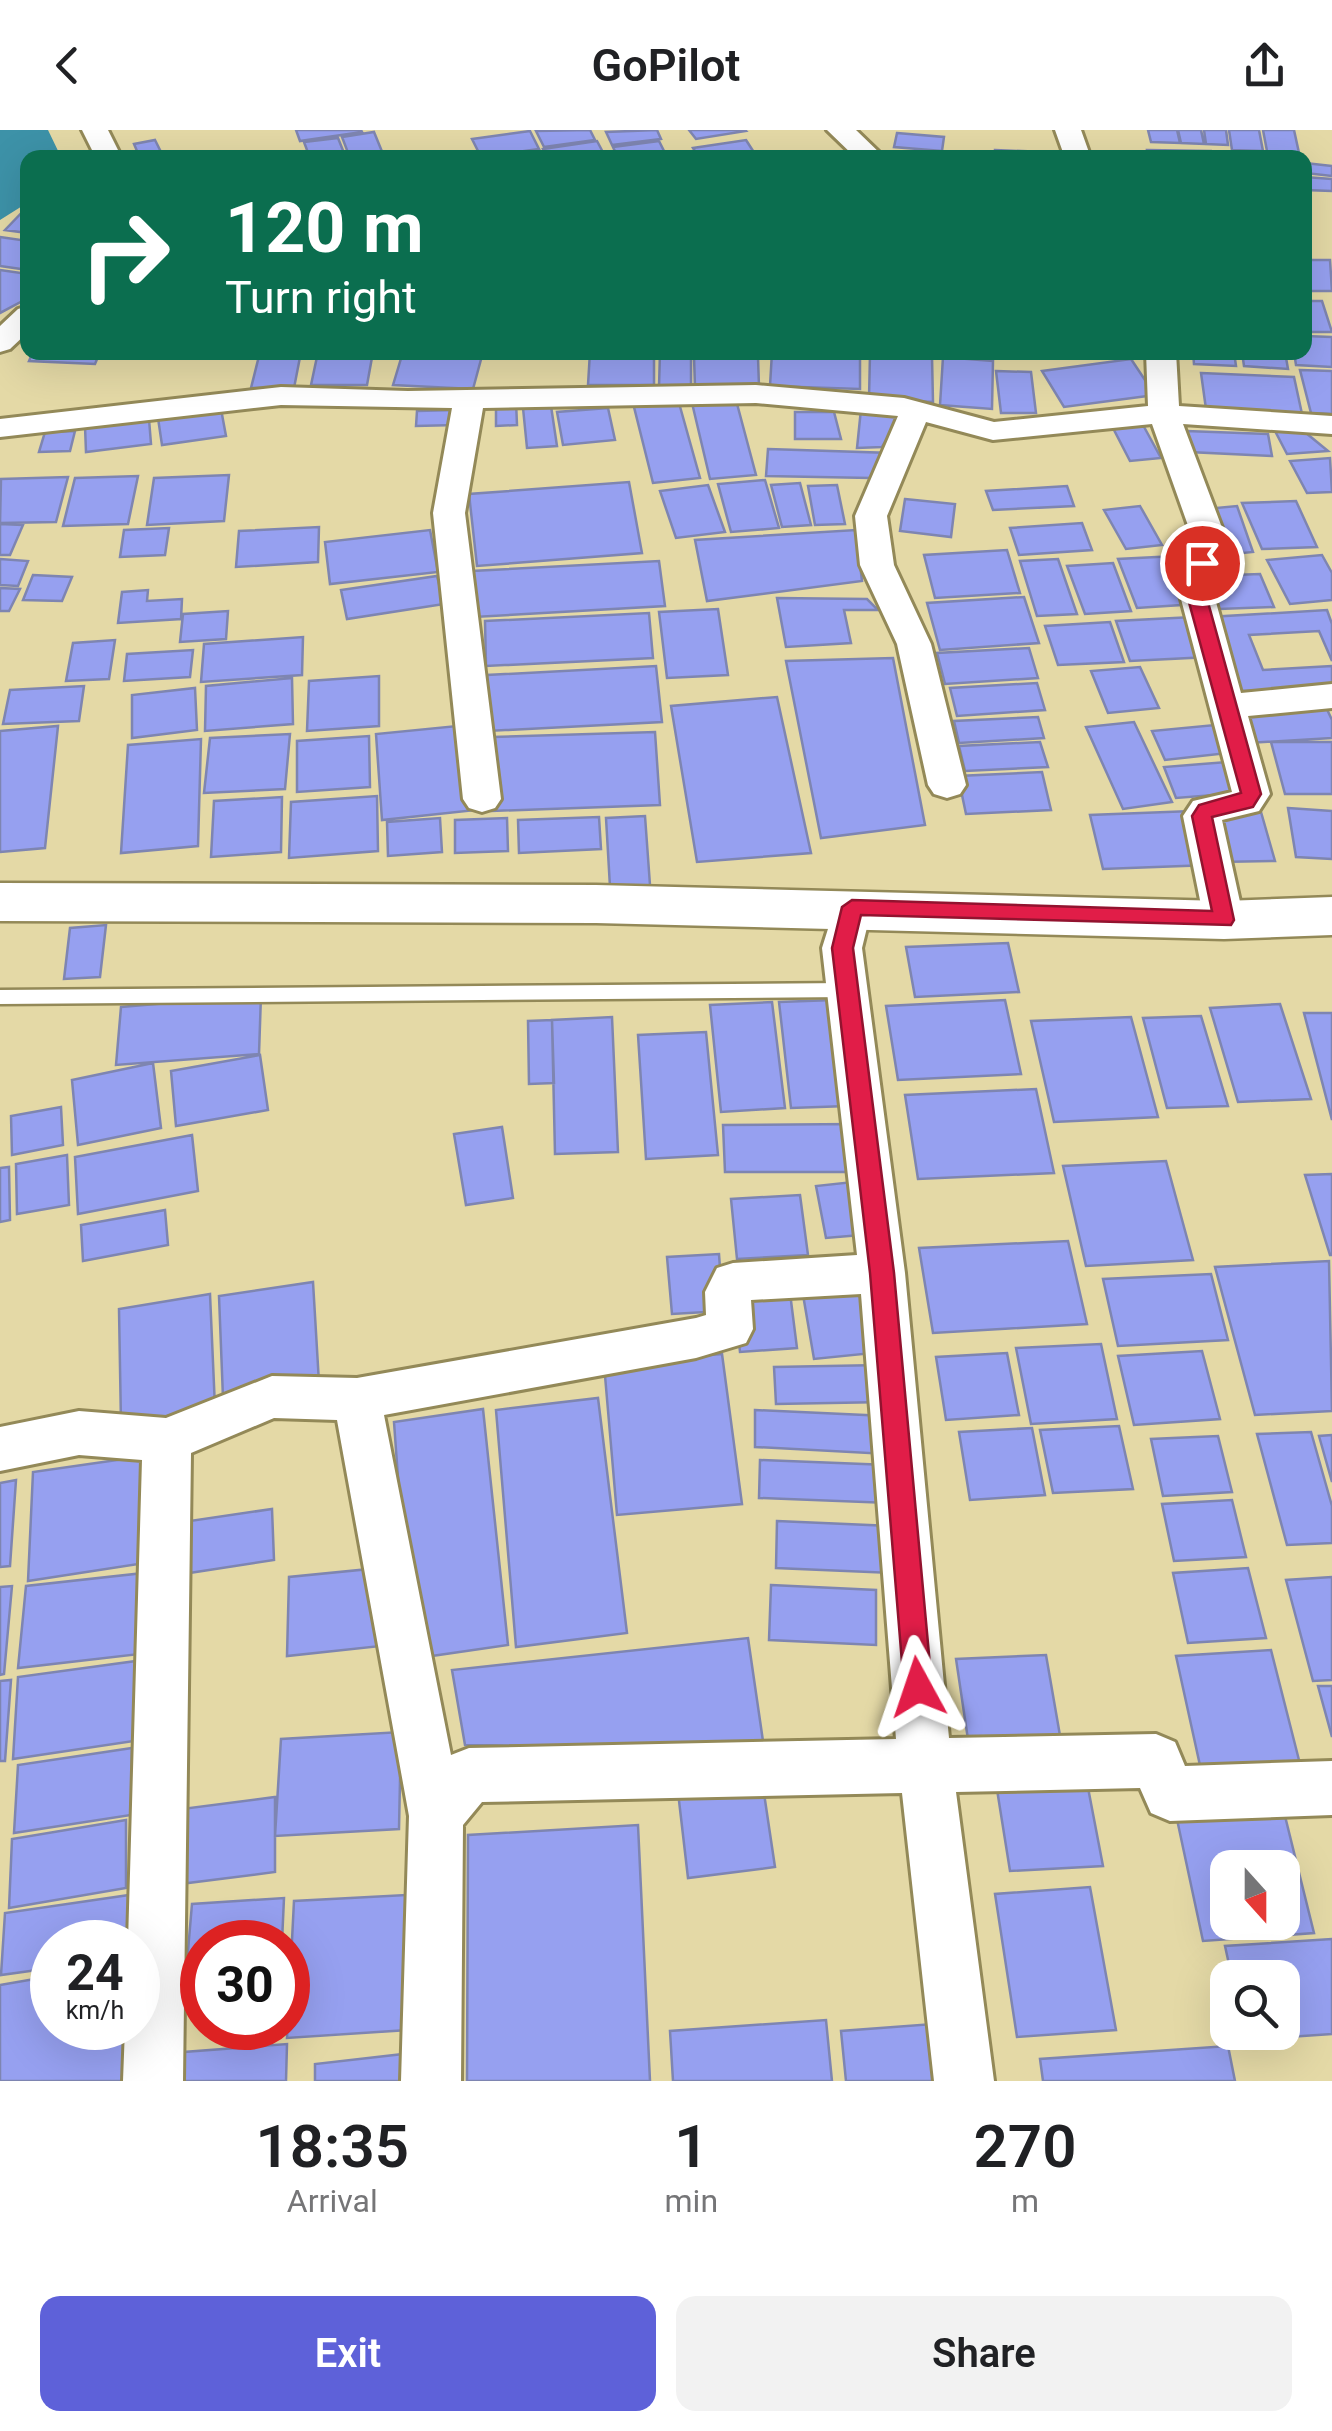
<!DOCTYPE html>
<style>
:root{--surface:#fff;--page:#f2f2f2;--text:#202124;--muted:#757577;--accent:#5e61d9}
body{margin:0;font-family:Roboto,sans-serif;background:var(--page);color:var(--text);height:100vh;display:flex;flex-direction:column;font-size:38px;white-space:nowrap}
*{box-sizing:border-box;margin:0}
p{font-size:32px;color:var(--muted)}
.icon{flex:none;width:55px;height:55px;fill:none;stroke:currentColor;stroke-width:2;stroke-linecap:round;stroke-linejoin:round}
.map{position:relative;height:1951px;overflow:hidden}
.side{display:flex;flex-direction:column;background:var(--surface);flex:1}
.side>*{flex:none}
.banner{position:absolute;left:20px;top:20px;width:1292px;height:210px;border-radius:20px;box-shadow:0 10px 40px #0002;background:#0b6e4f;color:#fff;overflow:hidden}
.needle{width:65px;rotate:159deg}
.tools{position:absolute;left:1210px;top:1720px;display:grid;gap:20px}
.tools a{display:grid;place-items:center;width:90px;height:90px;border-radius:20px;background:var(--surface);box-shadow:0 10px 40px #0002;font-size:50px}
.speed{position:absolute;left:30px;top:1790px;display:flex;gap:20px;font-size:50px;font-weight:700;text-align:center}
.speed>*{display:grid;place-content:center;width:130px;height:130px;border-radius:50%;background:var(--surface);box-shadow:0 10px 40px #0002;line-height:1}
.speed small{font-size:25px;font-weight:400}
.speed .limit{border:15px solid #d22;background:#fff;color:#111}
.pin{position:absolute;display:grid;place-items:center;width:85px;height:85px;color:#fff;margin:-42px;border:5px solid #fff;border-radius:50%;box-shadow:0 2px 10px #0007}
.me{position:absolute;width:110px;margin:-55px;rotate:355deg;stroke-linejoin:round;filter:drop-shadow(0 0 8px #0008)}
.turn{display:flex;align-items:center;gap:35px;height:210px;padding:0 40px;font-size:45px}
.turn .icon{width:130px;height:130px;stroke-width:2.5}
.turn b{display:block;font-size:70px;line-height:85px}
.eta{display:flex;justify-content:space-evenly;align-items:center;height:170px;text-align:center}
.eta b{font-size:60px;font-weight:600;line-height:70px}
.cta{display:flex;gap:20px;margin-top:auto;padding:20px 40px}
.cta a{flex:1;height:115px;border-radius:20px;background:var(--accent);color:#fff;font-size:40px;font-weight:600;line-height:115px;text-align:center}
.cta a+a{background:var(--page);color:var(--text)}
header{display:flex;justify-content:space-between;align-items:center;height:130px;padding:0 40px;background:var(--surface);font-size:45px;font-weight:600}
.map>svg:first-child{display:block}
.water{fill:#3d92a8}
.building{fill:#96a0f0;stroke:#7e85b1;stroke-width:2.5;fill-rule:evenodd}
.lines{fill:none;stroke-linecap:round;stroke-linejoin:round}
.lane-casing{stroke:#938958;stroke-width:5}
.street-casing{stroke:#938958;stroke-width:6}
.secondary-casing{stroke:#938958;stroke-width:5}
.lane{fill:#fff;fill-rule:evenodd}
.street{fill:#fff;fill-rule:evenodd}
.secondary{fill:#fff;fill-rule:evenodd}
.route{fill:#e11d48;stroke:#92132f;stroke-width:2.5}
</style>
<header><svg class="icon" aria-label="back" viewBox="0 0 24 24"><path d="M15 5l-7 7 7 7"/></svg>GoPilot<svg class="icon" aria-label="share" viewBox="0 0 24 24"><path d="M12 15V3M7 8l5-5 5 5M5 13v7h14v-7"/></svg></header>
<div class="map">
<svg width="1332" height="1951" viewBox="0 0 1332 1951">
<rect width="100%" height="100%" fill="#e4d9a6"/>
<path class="water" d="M0 0H48L61 27 28 28 27 73 0 90Z"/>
<path class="building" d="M296 0H361L362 2 300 11Z
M590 0 595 10 544 17 536 1Z
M657 0 661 9 612 15 606 2Z
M689 0H745L746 1 696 9Z
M1148 0H1177L1180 13 1151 12Z
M1178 0H1201L1204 14 1181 13Z
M1204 0H1226L1228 15 1206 14Z
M1229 0H1259L1263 21 1232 20Z
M1263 0H1294L1299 23 1267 21Z
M530 1 539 19 481 27 472 9Z
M374 2 383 24 350 28 342 7Z
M897 3 944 7 942 21 894 17Z
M338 8 346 28H310L304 12Z
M155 10 164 28H140L134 14Z
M746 10 755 24 699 28 693 18Z
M597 11 606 28H547L543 19Z
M659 11 665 23 618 28 613 17Z
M995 20 1067 23 1068 28H995Z
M1147 20 1211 21 1213 28H1148Z
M1305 33 1332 36V46L1305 43Z
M1305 47 1332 49V61L1305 60Z
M28 76V103L5 100Z
M0 107 28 111V140L0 136Z
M1305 130H1330L1332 161H1305Z
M0 140 28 144V168L0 183Z
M1305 171H1322L1332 202H1305Z
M1305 206 1332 207V237L1296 235 1294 222H1305Z
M33 222H100L95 234 29 231Z
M260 222H301L294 258H251Z
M318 222H373L367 255H311Z
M403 222H483L473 259 393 255Z
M590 222H654V255H588Z
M660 222H691V257H659Z
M772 222H860V259L770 256Z
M1193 222H1234L1236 236 1194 234Z
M1242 222H1285L1288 239 1244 236Z
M870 224 932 227 933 272 869 269Z
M694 227H758L759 257H695Z
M943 227 993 231 992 279 940 275Z
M1131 229 1155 265 1064 277 1042 241Z
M1300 240 1332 241V284L1311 283Z
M996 241 1031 242 1036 283H1001Z
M1201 243 1294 247 1302 284 1206 279Z
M736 270 756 345 710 349 692 273Z
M516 271 517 295 496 296V272Z
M679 273 700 348 653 353 634 277Z
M551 276 557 316 527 318 523 278Z
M608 278 615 310 563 315 557 282Z
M221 279 226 306 162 315 158 288Z
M861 279 903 282 882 317 857 318Z
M456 280V295L416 296 417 281Z
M795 282H834L841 309H795Z
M149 289 151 314 86 322 85 296Z
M1143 295 1161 328 1130 331 1113 298Z
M1274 299 1306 303 1328 321 1287 324Z
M75 301 70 321 39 322 45 302Z
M1186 301 1268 304 1272 326 1189 322Z
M768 319 891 323 871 348 766 346Z
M1330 328 1332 362 1307 363 1290 331Z
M229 345 224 391 147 395 154 348Z
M138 346 128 394 63 396 75 348Z
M68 347 56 392 0 393 1 349Z
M765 350 779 398 731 402 718 354Z
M629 352 642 423 477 436 469 364Z
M800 353 811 395 782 397 771 355Z
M708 355 725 402 676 408 660 361Z
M837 355 845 394 815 395 808 356Z
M1067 356 1074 376 993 380 986 361Z
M905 369 955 374 951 407 900 401Z
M1296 371 1317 417 1262 419 1242 373Z
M1140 376 1162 415 1126 419 1104 380Z
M1237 376 1253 422 1222 425 1205 379Z
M1082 393 1092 420 1019 425 1010 398Z
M0 394 23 395 10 425H0Z
M319 397 318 432 236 437 239 401Z
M169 398 165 425 120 427 124 400Z
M430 400 438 442 330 454 325 412Z
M856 400 862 451 707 471 695 410Z
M1007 420 1020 463 935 468 924 425Z
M1322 425 1332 443V470L1290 474 1267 430Z
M1176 426 1196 474 1137 478 1118 429Z
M0 429 28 431 18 456 0 455Z
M1058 429 1077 484 1037 486 1020 431Z
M659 431 665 476 474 487 472 441Z
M1113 433 1131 481 1085 484 1067 436Z
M1260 444 1274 477 1219 479 1206 446Z
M33 445 72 447 62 471 23 470Z
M437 446 444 474 347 489 341 460Z
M0 458 20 459 9 481H0Z
M148 460 147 471 182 469 181 489 118 493 122 462Z
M1024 467 1039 513 940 520 927 473Z
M777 468 867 469 878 480H844L851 513 786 517Z
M718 479 728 545 667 548 659 482Z
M1327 480 1332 494V531L1319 501 1249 505 1263 540 1332 536V561H1232L1209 487Z
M228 481 226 509 180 512 183 484Z
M649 483 653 528 486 536 485 491Z
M1193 487 1209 527 1130 531 1116 491Z
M1110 492 1124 532 1058 535 1045 496Z
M303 507 302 545 201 552 204 514Z
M115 510 109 549 66 551 73 513Z
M1029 518 1038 548 945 554 937 523Z
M193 520 190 547 124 551 127 524Z
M893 528 925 695 821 708 786 531Z
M656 536 662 592 488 601 487 545Z
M1140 537 1159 578 1108 583 1091 541Z
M379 546V596L307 601 309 551Z
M292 548 293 594 205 601 206 556Z
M1037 553 1045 580 957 586 950 558Z
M84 556 79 591 3 594 10 560Z
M195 558 197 600 132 608V565Z
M777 567 811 723 697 732 671 576Z
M1324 573 1332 590V608L1248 613 1234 579Z
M1038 587 1044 608 959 613 954 591Z
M1134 592 1172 672 1123 679 1086 597Z
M467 595 476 680 382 690 376 604Z
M1215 595 1228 623 1165 630 1152 601Z
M58 596 45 718 0 722V601Z
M655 602 660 675 492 681 493 607Z
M290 604 285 659 204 663 210 608Z
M369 606 370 657 297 662V611Z
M201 609 198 716 121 723 128 615Z
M1040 612 1048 637 965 641 959 616Z
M1271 612H1332V664H1285Z
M1227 632 1240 663 1176 668 1164 637Z
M1042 642 1051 680 966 684 958 646Z
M377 666 378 721 289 728 291 672Z
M282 667 281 722 211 727 214 671Z
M1288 678 1332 681V729L1296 727Z
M1192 681 1209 735 1103 739 1090 685Z
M1261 682 1275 731 1218 732 1217 683Z
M645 686 650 755 610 757 606 688Z
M599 687 601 719 519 723 518 690Z
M440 688 442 722 388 726 387 692Z
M507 688 508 721 455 723V690Z
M106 795 100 847 64 849 70 798Z
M1008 813 1019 862 915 867 906 817Z
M261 865 259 924 116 935 121 877Z
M834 870 847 976 791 978 779 872Z
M1005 870 1021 944 898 950 886 876Z
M772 872 785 978 721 982 710 875Z
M1280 874 1311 969 1238 972 1210 878Z
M1304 883H1332V990Z
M1201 886 1228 976 1167 978 1143 888Z
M612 887 618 1022 555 1024 552 890Z
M1131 887 1158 987 1054 992 1031 891Z
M552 890 554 953 529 954 528 891Z
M706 902 718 1025 646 1029 638 905Z
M260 925 268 980 176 996 171 941Z
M153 933 161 998 78 1015 72 950Z
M1036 959 1054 1043 918 1049 905 965Z
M61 977 63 1015 12 1025 11 986Z
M853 994 856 1042H725L723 995Z
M502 997 513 1068 466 1075 454 1004Z
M192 1005 198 1061 78 1084 75 1027Z
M67 1025 69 1075 17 1084 16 1034Z
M1166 1031 1193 1130 1086 1136 1063 1036Z
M9 1037 10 1090 0 1092V1038Z
M1332 1044V1125H1330L1305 1045Z
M862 1051 872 1104 826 1108 816 1056Z
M800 1065 808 1125 737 1129 731 1069Z
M165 1080 168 1115 83 1131 81 1095Z
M1068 1111 1087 1194 933 1203 919 1118Z
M719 1124 723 1181 672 1184 667 1127Z
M1329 1131 1332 1281 1255 1285 1215 1137Z
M1211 1144 1228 1210 1118 1216 1103 1149Z
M868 1147 883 1222 814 1229 801 1153Z
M313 1152 319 1253 223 1268 219 1166Z
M789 1155 797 1218 740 1222 733 1158Z
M210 1164 215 1278 121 1294 119 1179Z
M1101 1214 1117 1289 1031 1294 1016 1218Z
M1202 1221 1220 1289 1134 1295 1118 1226Z
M1007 1223 1019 1285 946 1290 936 1227Z
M722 1224 742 1374 617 1385 604 1234Z
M881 1235 885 1272 776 1274 774 1237Z
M598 1268 627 1503 516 1517 496 1280Z
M483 1279 508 1515 411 1529 394 1292Z
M755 1280 886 1286 887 1324 755 1317Z
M1119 1296 1133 1359 1053 1363 1040 1300Z
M1032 1298 1045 1365 970 1370 959 1302Z
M1311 1302 1332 1376V1413L1287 1415 1257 1304Z
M1332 1305V1352L1319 1306Z
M1218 1306 1232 1362 1163 1366 1151 1309Z
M145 1326V1433L28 1451 33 1342Z
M760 1330 888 1335 889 1373 759 1368Z
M16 1350 10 1436 0 1437V1353Z
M1232 1370 1246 1427 1174 1431 1162 1374Z
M272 1379 274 1430 183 1444V1392Z
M777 1391 891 1396 892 1443 776 1438Z
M380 1438 381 1516 287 1526 289 1447Z
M1248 1438 1266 1508 1188 1513 1173 1443Z
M144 1443 140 1524 18 1538 26 1456Z
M1332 1447V1550L1313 1551 1286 1450Z
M771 1455 876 1460V1515L769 1510Z
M12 1456 4 1544 0 1545V1457Z
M748 1508 764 1618 465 1615 452 1540Z
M1271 1520 1300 1634 1201 1640 1176 1526Z
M1046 1525 1062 1617 970 1623 956 1529Z
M136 1531 134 1611 13 1629 18 1547Z
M11 1550 5 1631H0V1551Z
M1318 1556H1332V1607Z
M401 1602 399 1699 275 1706 281 1609Z
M132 1618 131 1685 14 1703 18 1635Z
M1085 1642 1103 1736 1010 1741 995 1647Z
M762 1650 775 1737 688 1748 678 1662Z
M275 1667V1742L172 1755 174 1680Z
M1282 1674 1314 1803 1203 1811 1175 1680ZM1228 1738H1282V1792H1228Z
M126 1690V1758L9 1778 12 1709Z
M638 1695 650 1951H467L468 1705Z
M1090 1757 1116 1900 1017 1907 995 1764Z
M425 1764 423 1899 287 1908 294 1771Z
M129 1765V1812H52V1838L1 1845 5 1783Z
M284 1768 282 1812H202V1854L185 1856 192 1774Z
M1332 1809V1904L1246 1910 1244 1902H1282V1848H1232L1225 1816Z
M52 1846V1898H129V1951H0V1855Z
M826 1890 832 1951H673L670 1901Z
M933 1894 941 1951H846L841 1901Z
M287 1914 286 1951H182L184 1922Z
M1228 1916 1235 1951H1043L1040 1929Z
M421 1922 422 1951H315V1934Z"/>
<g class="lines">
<g class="lane-casing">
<path id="lane" d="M847 853 857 860 847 867 0 874V860Z"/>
</g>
<g class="street-casing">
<path id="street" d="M82 0H108L122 28H96Z
M827 0H856L885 28H856Z
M1055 0H1081L1091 28H1065Z
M28 176V202L10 219 0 222V196L18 179Z
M1146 222H1176L1179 276 1332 286V304L1183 294 1230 419 1211 454 1241 563 1332 554V578L1248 586 1270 664 1259 681 1222 690 1244 790 1238 800 1224 805 1210 800 1204 790 1183 686 1193 671 1232 662 1177 454 1196 418 1152 294 993 310 926 292 887 386 894 435 931 514 966 655 960 664 947 668 934 664 928 655 897 514 860 435 855 386 898 286 756 273 483 278 465 383 501 669 495 678 482 682 469 678 463 669 433 383 452 278 281 275 0 307V289L281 257 408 261 756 255 904 268 994 292 1148 276Z
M852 763 866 767 872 777 862 818 905 1143 949 1608 1156 1604 1175 1612 1185 1636 1332 1631V1685L1170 1691 1151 1683 1140 1658 956 1662 994 1951H934L902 1663 482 1672 463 1695 461 1951H401L409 1686 337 1290 274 1288 191 1323 183 1951H123L125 1898H138V1812H128L142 1330 79 1325 0 1341V1297L79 1281 166 1288 272 1246 357 1248 696 1188 706 1185 705 1162 717 1138 733 1133 857 1125 822 818 838 767ZM861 1164 896 1609 469 1618 451 1625 384 1285 696 1228 746 1213 753 1199 751 1170Z"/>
</g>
<g class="secondary-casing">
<path id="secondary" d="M0 753 596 755 1224 771 1332 767V805L1224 809 596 793 0 791Z"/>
</g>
<use href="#lane" class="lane"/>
<use href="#street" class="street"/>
<use href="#secondary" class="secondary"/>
</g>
<path class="route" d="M1202 427 1211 433 1203 454 1261 664 1253 677 1212 687 1234 790 1231 795 861 785 853 818 894 1143 932 1557 928 1567 918 1571 908 1567 904 1557 870 1143 832 818 842 777 852 770 1212 781 1192 686 1199 675 1241 663 1184 454 1193 433Z"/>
</svg>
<div class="tools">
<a><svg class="needle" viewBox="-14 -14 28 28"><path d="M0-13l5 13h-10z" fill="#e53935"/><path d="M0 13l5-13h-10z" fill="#757577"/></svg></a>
<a><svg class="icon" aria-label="search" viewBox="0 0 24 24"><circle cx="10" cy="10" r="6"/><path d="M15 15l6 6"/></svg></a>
</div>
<div class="speed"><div>24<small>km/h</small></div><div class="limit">30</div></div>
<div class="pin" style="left:1202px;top:433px;background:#d93025"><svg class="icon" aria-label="arrive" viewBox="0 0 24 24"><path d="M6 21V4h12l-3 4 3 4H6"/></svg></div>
<svg class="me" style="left:918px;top:1557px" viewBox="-20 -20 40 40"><path d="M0-17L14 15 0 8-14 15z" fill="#e11d48" stroke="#fff" stroke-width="4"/></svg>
<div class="banner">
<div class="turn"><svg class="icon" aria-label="right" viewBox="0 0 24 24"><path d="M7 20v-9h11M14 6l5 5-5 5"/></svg><div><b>120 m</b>Turn right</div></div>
</div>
</div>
<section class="side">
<div class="eta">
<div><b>18:35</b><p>Arrival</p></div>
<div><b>1</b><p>min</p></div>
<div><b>270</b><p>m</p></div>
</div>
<div class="cta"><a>Exit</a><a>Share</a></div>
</section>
